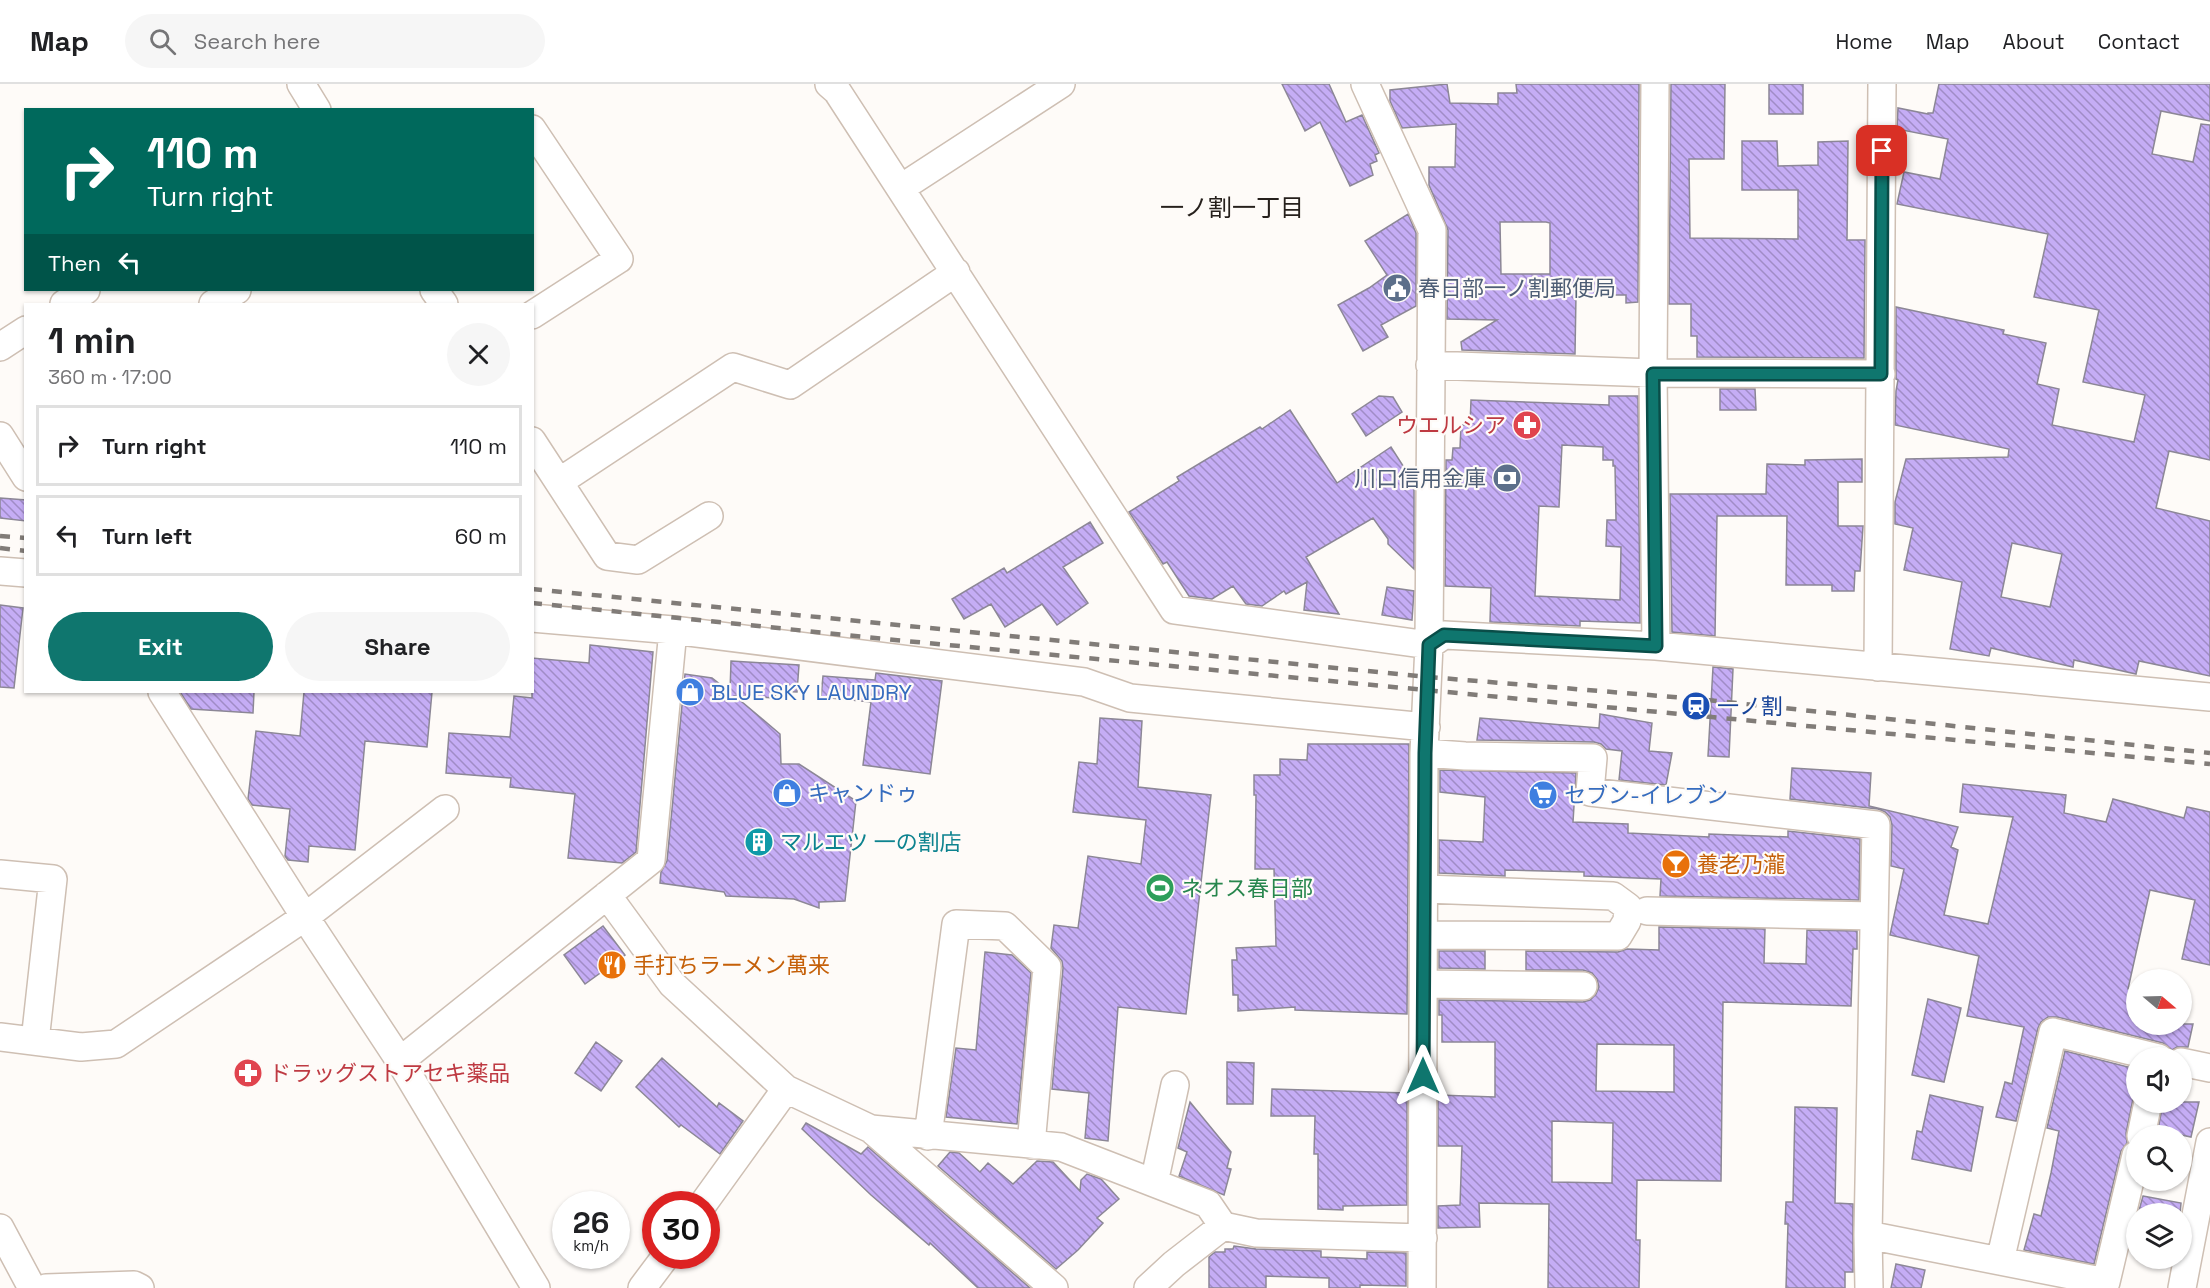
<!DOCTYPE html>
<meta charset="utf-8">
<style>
:root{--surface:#fff;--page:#f6f6f6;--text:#202124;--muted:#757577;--line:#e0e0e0;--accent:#0f766e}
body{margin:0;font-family:"Space Grotesk","Noto Sans JP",sans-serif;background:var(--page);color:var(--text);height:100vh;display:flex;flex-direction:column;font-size:22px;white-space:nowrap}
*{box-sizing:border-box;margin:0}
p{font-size:20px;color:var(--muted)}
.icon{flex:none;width:33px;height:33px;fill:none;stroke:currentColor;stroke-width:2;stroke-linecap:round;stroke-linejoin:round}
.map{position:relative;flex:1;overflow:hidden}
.side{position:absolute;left:24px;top:219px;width:510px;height:390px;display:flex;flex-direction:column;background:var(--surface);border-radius:0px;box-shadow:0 2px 4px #0004}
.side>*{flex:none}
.hud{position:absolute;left:24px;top:24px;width:510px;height:183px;border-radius:0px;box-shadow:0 2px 4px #0004;background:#00695c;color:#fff;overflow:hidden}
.needle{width:39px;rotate:109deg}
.controls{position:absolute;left:2126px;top:885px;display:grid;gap:12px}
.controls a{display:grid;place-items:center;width:66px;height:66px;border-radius:50%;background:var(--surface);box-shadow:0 2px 4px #0004;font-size:30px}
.speed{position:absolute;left:552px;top:1107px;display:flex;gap:12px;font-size:30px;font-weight:700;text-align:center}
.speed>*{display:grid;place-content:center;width:78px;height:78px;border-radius:50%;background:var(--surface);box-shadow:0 2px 4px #0004;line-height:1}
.speed small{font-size:15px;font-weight:400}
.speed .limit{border:9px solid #d22;background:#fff;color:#111}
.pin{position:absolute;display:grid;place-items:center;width:51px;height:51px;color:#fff;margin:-26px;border-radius:12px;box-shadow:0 3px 9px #0006}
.me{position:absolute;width:66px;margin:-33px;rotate:0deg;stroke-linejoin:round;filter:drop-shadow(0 0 4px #0008)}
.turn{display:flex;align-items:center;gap:21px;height:126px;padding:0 24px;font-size:27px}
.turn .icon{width:78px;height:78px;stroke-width:2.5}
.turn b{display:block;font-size:42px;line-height:51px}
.then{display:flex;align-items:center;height:57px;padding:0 24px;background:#0003;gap:12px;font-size:22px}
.round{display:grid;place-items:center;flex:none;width:63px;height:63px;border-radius:32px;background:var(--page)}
.overview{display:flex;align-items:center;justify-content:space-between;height:102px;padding:0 24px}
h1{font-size:36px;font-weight:800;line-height:45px}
.button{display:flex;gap:12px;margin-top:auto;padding:12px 24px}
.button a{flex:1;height:69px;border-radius:36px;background:var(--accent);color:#fff;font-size:24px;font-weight:800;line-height:69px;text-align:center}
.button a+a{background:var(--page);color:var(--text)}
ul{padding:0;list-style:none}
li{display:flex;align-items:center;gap:18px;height:81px;margin:0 12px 9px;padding:0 12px;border:3px solid var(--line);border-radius:0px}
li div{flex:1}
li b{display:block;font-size:22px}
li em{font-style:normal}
header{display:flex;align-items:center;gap:36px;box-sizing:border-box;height:84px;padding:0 30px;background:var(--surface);border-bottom:2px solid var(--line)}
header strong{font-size:28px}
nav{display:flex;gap:33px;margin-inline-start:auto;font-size:21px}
.search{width:420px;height:54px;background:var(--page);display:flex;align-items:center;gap:15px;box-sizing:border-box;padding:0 21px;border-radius:33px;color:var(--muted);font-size:22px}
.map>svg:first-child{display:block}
.building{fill:url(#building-back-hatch);stroke:#8c8796;stroke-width:1.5;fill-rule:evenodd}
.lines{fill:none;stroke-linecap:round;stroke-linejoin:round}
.minor-casing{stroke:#cebfb3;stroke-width:30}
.minor{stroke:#fff;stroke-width:27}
.rail{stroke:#817c78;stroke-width:4.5;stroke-dasharray:10 10;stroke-linecap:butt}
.route-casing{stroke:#0a4d48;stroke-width:15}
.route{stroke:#0f766e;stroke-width:10}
.labels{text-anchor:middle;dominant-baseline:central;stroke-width:4.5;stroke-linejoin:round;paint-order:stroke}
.service-label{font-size:22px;fill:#4e5e75;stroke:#fefbf8;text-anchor:start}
.health-label{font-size:22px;fill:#be3a42;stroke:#fefbf8;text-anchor:end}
.shop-label{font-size:22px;fill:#366cbe;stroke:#fefbf8;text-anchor:start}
.transit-label{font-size:22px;fill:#164399;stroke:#fefbf8;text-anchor:start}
.culture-label{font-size:22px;fill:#0d838f;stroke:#fefbf8;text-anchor:start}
.food-label{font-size:22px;fill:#c56008;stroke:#fefbf8;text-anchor:start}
.leisure-label{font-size:22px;fill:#27864d;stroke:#fefbf8;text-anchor:start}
.neighbourhood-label{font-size:24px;fill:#26201c;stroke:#fefbf8}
</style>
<header>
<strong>Map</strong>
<div class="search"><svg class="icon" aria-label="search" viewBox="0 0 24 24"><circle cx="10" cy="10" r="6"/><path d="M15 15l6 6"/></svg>Search here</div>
<nav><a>Home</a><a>Map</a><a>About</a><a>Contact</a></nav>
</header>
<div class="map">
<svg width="2210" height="1204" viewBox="0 0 2210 1204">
<defs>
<pattern id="building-back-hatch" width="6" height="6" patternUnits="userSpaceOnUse" patternTransform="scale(1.5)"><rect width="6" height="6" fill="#c5adf5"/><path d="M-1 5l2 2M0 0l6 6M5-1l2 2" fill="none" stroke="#a08cc6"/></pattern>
</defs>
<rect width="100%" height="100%" fill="#fefbf8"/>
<path class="building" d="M1282 0H1329L1346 38 1362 31 1379 69 1375 71 1377 77 1370 80 1373 91 1350 102 1320 38 1305 47Z
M1447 0 1450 19 1498 20V9H1517L1516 0H1639L1638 218 1626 219V211H1576L1575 270 1462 266 1461 258 1497 236 1447 235 1448 146 1429 101V83H1455L1456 40 1402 44 1390 17V6ZM1500 138H1546L1550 139V190H1501Z
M1671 0H1725L1724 75H1689L1690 154 1798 155V106H1742V57H1777L1778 82 1818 81V58L1848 57 1847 156H1865L1864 274 1697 273V252H1691V220H1669Z
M1769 0H1803V30H1769Z
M1939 0H2210V37L2161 27 2152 70 2193 78 2201 40 2210 41V376L2169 367 2156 424 2210 437V592L2139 577 2136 590 2074 576 2073 583 1991 564 1989 572 1950 565 1962 498 1904 486 1913 444 1895 440V418L1906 375 2008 373 2009 365 1895 341 1896 307 1898 296 1896 295V223L2004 246 2003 250 2046 259 2037 300 2059 305 2052 341 2134 358 2145 311 2083 298 2099 226 2034 213 2048 150 1897 120 1904 88 1940 95 1948 55 1897 45 1898 24 1928 30V29H1933ZM2012 459 2062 470 2050 523 2001 513Z
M1408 130 1416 149V222L1381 241 1388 253 1363 267 1338 221 1369 204 1387 191 1365 157Z
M1720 305H1755L1756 326H1720Z
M1379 312 1393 313 1402 328 1366 352 1352 330Z
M1609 312H1638L1640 539 1580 537V542L1490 538 1491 504 1445 502 1446 376H1452L1453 364H1460L1461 341H1470L1471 316 1609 321ZM1562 361 1603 363V376H1613V382H1615L1616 436H1607L1606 462 1621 463 1620 516 1535 512 1539 422 1559 423Z
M1290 326 1337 399 1391 363 1414 399V485L1388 460V455L1373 434 1306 473 1339 530 1304 526 1307 498 1286 510 1284 507 1262 522 1246 520 1233 502 1212 515 1189 512 1167 478 1163 480 1129 428 1179 397 1177 393 1260 343 1262 345Z
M1862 375V398H1838V442H1863L1860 487H1855L1854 507H1832V501H1786L1787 432H1717L1715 552 1672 548 1670 410H1766L1767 380 1805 381V376Z
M0 414 26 416V437L0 434Z
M1090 438 1103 459 1063 483 1088 519 1057 541 1042 520 1005 543 991 520 964 535 952 515 1004 484 1007 489Z
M1387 503 1414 507 1412 536 1382 531Z
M0 521 23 524 14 604 0 603Z
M590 561 653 568 636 768 622 779 568 774 575 710 510 703 511 694 446 689 449 649 510 653 514 612 532 614V574L589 579Z
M731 577 799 581 797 608 776 607 775 614 735 612 780 650 781 680H799L856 717 845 817 819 818V824L794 815 726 812 724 808 660 799 661 788 667 777 685 590 712 594 730 608Z
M1713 583 1733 585 1729 673 1708 672Z
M876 589 942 597 930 690 863 681 871 618 821 613 823 592 875 596Z
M180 608H254L253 629 191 625Z
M304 608H432L427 663 365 657 355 766 309 762 308 778 288 776 285 772 290 725 252 721 248 715 256 647 300 652Z
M1600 630 1652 639 1649 667 1672 669 1666 701 1619 696 1622 667 1606 665 1601 660 1594 658 1477 656 1480 634 1599 644Z
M1100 634 1142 637 1138 703 1211 711 1186 930 1118 923 1108 1057 1085 1054 1089 1009 1052 1005 1063 884 1062 877 1051 864 1054 841 1078 844 1088 772 1141 780 1146 736 1073 728 1079 678 1097 680Z
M1308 660H1409L1407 930 1295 926V923L1238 927V911H1233L1232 876H1237L1236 864 1276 862 1274 785H1255L1256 711H1254V691H1280V675L1307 676Z
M1792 684 1871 689 1869 722 1958 743 1951 763 1958 766 1944 831 1988 840 2013 733 1960 728 1963 700 2066 711 2064 729 2106 738 2113 715 2184 734 2187 723 2210 728V881L2182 875 2195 816 2150 806 2128 905 2136 907V940H2193L2188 963H2177L2172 966 2163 959 2057 933H2048L2041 938 2038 944 2016 1037 1996 1033 2005 998 2012 1000 2024 943 1967 932 1979 872 1890 851 1904 785 1891 782 1892 741 1890 733 1885 728 1878 725 1790 715Z
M1440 686 1576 689 1573 738 1628 740V749L1709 753V750L1788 753V747L1860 755 1859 816 1660 812 1661 795 1584 792V788L1505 786V792L1439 789V756L1483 758 1485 713 1440 708Z
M603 842 625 871 585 900 564 871Z
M1659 843 1765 845 1764 879 1806 880 1807 846 1857 847V865H1853L1851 922 1723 918 1721 1097 1637 1096 1636 1156H1640L1639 1204H1548L1549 1120 1479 1119 1480 1143 1438 1144V1122L1460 1121 1462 1062H1438V1011L1495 1013V958H1442V931H1439V916L1583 918 1590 916 1596 910 1599 903 1597 895 1592 889 1583 886H1526V867L1618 868 1627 865 1659 866ZM1597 960 1674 961V1008L1596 1007ZM1552 1037 1613 1039 1612 1099 1552 1098Z
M1439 867H1485V885L1439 884Z
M985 868 1012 871 1031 889 1017 1040 946 1033 956 964 976 966Z
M1928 915 1961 924 1944 998 1912 991Z
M596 958 622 977 601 1007 575 989Z
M2065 967 2136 985V1008L2133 1015 2126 1049 2127 1059 2121 1067 2094 1180 2024 1166 2034 1130 2041 1132 2051 1089 2059 1047 2047 1044Z
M662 974 717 1023 719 1019 743 1037 720 1070 681 1041 679 1043 636 1003Z
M1227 978 1254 979 1253 1020H1227Z
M1272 1005 1407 1009V1121L1343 1122V1126L1318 1125V1070H1314L1315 1032H1271Z
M1930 1011 1983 1023 1971 1087 1912 1075 1917 1047 1922 1048Z
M1190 1018 1231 1068 1227 1084 1231 1085 1224 1111 1179 1092 1187 1068 1178 1064Z
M2163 1018H2199L2191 1053 2158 1046Z
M1795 1023 1837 1024 1835 1119 1853 1120V1188H1845V1204H1786L1788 1140H1785L1786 1118H1793Z
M806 1039 861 1070 868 1063 1030 1204H978L930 1159 929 1161 871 1111 802 1045Z
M950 1068 959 1069 980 1088 988 1079 1013 1100 1037 1077 1053 1078 1080 1107 1081 1096 1087 1090 1101 1095 1119 1115 1097 1134 1103 1139 1078 1166 1056 1185 938 1082Z
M2143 1112 2181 1119 2180 1130H2138Z
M1234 1162 1256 1165 1321 1167V1173L1367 1175V1168L1406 1169V1202L1360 1201V1204H1329V1194L1266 1192V1204H1209V1173L1215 1168H1225V1165H1233Z
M1896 1180 1925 1186 1921 1204H1891Z"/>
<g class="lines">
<g class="minor-casing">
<path id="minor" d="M301 0 317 26
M829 0 837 7 1174 526 1429 561 1444 551 1656 562 2210 613
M1365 0 1432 146 1429 561 1424 669 1422 1204
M1655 0 1653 289 1656 562
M532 45 619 175 532 231
M901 104 1061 0
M434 206 444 220
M64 220 86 206
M213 220 237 206
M0 263 26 246
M1430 281 1653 289 1881 290
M0 352 26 393
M532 357 607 472 638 476 709 432
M559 398 733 283 790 301 956 188
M0 487 26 489
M532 534 673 546 1084 598 1130 614 1426 643
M1878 583 1882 0
M162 608 305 833 400 977 536 1204
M1424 669 1465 672 1593 674 1590 708 1876 741 1868 1151 1869 1204
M0 790 53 795 35 957
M607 811 672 900 786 1005 871 1045 1061 1063 1208 1120 1223 1142 1256 1149 1423 1154
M1647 827 1874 832
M1424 851 1618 852 1627 837 1628 823 1613 812 1425 805
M1424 900 1583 902
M0 953 81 963 116 960 305 833 445 725
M400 977 651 776 673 546
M2181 978 2210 984
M871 1045 1054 1204
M928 1052 956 840 1005 842 1047 883 1031 1061
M2141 1052 2148 1018
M1154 1099 1175 1001
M703 1120 786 1005
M0 1144 32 1204
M1868 1151 2106 1198 2136 1071
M2000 1177 2053 948 2159 974
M46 1204 134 1201 140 1204
M642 1204 666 1172
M1148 1204 1174 1180 1223 1142
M2182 1204 2210 1058"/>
</g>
<use href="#minor" class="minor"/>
<path class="rail" d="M0 452 26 454
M0 464 26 467
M532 505 1428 593 1698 615 2210 669
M532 519 895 556 2210 680"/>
</g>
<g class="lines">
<g class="route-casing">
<path id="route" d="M1423 992 1425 669 1429 561 1444 551 1656 562 1653 290H1881L1882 67"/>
</g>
<use href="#route" class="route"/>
</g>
<defs>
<g id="civic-disc" transform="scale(1.5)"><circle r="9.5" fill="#5c6f8a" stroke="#fefbf8"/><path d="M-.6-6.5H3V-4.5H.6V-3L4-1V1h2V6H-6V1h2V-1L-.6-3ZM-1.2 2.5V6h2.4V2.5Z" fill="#fff"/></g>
<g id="pharmacy-disc" transform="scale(1.5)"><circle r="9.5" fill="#e0444e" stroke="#fefbf8"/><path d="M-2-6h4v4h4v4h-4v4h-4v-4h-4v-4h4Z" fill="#fff"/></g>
<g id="bank-disc" transform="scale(1.5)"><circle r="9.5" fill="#5c6f8a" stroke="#fefbf8"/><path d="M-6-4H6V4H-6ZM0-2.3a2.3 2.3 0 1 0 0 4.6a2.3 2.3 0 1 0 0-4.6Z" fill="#fff"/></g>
<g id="shop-disc" transform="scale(1.5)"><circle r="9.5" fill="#3f7fe0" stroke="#fefbf8"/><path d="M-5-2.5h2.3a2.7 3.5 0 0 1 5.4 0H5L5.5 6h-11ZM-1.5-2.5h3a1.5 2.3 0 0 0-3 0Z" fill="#fff"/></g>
<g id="station-disc" transform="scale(1.5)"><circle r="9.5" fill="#1a4fb4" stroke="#fefbf8"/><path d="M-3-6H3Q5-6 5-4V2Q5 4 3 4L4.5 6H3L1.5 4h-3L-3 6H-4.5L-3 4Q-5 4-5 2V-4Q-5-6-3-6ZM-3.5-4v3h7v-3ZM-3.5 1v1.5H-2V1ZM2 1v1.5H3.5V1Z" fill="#fff"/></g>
<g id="supermarket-disc" transform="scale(1.5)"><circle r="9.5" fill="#3f7fe0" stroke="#fefbf8"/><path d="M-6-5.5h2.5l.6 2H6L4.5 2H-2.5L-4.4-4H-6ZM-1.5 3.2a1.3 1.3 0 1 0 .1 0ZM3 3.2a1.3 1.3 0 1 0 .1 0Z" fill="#fff"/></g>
<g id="building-disc" transform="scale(1.5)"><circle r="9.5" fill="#0f9aa8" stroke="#fefbf8"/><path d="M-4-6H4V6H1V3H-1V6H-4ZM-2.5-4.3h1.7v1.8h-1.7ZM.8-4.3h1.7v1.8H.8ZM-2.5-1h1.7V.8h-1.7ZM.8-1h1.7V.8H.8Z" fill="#fff"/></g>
<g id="bar-disc" transform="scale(1.5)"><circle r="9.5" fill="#e8710a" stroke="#fefbf8"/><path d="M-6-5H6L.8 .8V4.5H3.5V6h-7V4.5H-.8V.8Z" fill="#fff"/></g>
<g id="stadium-disc" transform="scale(1.5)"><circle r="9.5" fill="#2e9e5b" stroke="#fefbf8"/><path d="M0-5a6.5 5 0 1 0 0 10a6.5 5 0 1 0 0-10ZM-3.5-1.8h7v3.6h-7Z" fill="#fff"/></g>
<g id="restaurant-disc" transform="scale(1.5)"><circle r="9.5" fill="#e8710a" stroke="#fefbf8"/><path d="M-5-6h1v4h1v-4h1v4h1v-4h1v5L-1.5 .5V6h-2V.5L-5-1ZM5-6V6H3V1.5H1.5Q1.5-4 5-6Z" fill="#fff"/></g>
</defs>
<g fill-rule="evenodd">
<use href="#civic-disc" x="1397" y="204"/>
<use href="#pharmacy-disc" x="1527" y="341"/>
<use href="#bank-disc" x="1507" y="394"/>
<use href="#shop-disc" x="690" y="608"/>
<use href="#station-disc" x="1696" y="622"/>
<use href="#shop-disc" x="787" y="709"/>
<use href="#supermarket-disc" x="1543" y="711"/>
<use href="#building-disc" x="759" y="758"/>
<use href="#bar-disc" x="1676" y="780"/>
<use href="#stadium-disc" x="1160" y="804"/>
<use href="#restaurant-disc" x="612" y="881"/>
<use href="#pharmacy-disc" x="248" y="989"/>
</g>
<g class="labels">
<g class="service-label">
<text x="1418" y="204">春日部一ノ割郵便局</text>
<text x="1486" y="394" text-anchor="end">川口信用金庫</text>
</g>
<g class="health-label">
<text x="1506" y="341">ウエルシア</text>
<text x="269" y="989" text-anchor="start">ドラッグストアセキ薬品</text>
</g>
<g class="shop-label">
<text x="711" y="608">BLUE SKY LAUNDRY</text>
<text x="808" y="709">キャンドゥ</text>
<text x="1564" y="711">セブン-イレブン</text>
</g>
<g class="transit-label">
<text x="1717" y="622">一ノ割</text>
</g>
<g class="culture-label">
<text x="780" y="758">マルエツ 一の割店</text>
</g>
<g class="food-label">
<text x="1697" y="780">養老乃瀧</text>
<text x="633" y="881">手打ちラーメン萬来</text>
</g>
<g class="leisure-label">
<text x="1181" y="804">ネオス春日部</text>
</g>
<g class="neighbourhood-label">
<text x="1232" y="123">一ノ割一丁目</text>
</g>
</g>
</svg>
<div class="controls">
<a><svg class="needle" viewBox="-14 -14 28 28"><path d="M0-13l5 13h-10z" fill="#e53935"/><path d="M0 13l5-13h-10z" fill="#757577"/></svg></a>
<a><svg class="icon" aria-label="sound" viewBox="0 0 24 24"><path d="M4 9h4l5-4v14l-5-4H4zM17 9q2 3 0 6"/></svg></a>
<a><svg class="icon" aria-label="search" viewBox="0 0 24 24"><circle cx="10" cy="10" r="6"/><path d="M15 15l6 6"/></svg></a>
<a><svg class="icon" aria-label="layers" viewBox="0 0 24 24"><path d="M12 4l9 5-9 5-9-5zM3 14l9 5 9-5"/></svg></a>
</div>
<div class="speed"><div>26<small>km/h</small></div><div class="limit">30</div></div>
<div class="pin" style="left:1882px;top:67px;background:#d93025"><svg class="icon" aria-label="arrive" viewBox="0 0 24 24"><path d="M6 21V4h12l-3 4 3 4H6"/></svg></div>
<svg class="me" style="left:1423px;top:992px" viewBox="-20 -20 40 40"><path d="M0-17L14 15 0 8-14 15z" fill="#0f766e" stroke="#fff" stroke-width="4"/></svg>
<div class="hud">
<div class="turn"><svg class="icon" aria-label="right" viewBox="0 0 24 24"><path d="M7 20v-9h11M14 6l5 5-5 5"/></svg><div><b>110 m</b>Turn right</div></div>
<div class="then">Then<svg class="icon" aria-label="left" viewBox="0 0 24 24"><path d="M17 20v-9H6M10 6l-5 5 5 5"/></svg></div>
</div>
<section class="side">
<div class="overview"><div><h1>1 min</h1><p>360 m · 17:00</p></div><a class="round"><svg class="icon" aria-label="close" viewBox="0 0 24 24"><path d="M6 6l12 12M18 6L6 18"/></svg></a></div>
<ul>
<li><svg class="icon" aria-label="right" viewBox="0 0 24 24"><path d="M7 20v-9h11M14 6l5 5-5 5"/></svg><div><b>Turn right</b></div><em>110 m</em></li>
<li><svg class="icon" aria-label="left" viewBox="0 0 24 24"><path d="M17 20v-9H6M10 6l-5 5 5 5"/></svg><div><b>Turn left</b></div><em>60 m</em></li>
</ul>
<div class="button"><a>Exit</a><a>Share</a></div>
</section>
</div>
